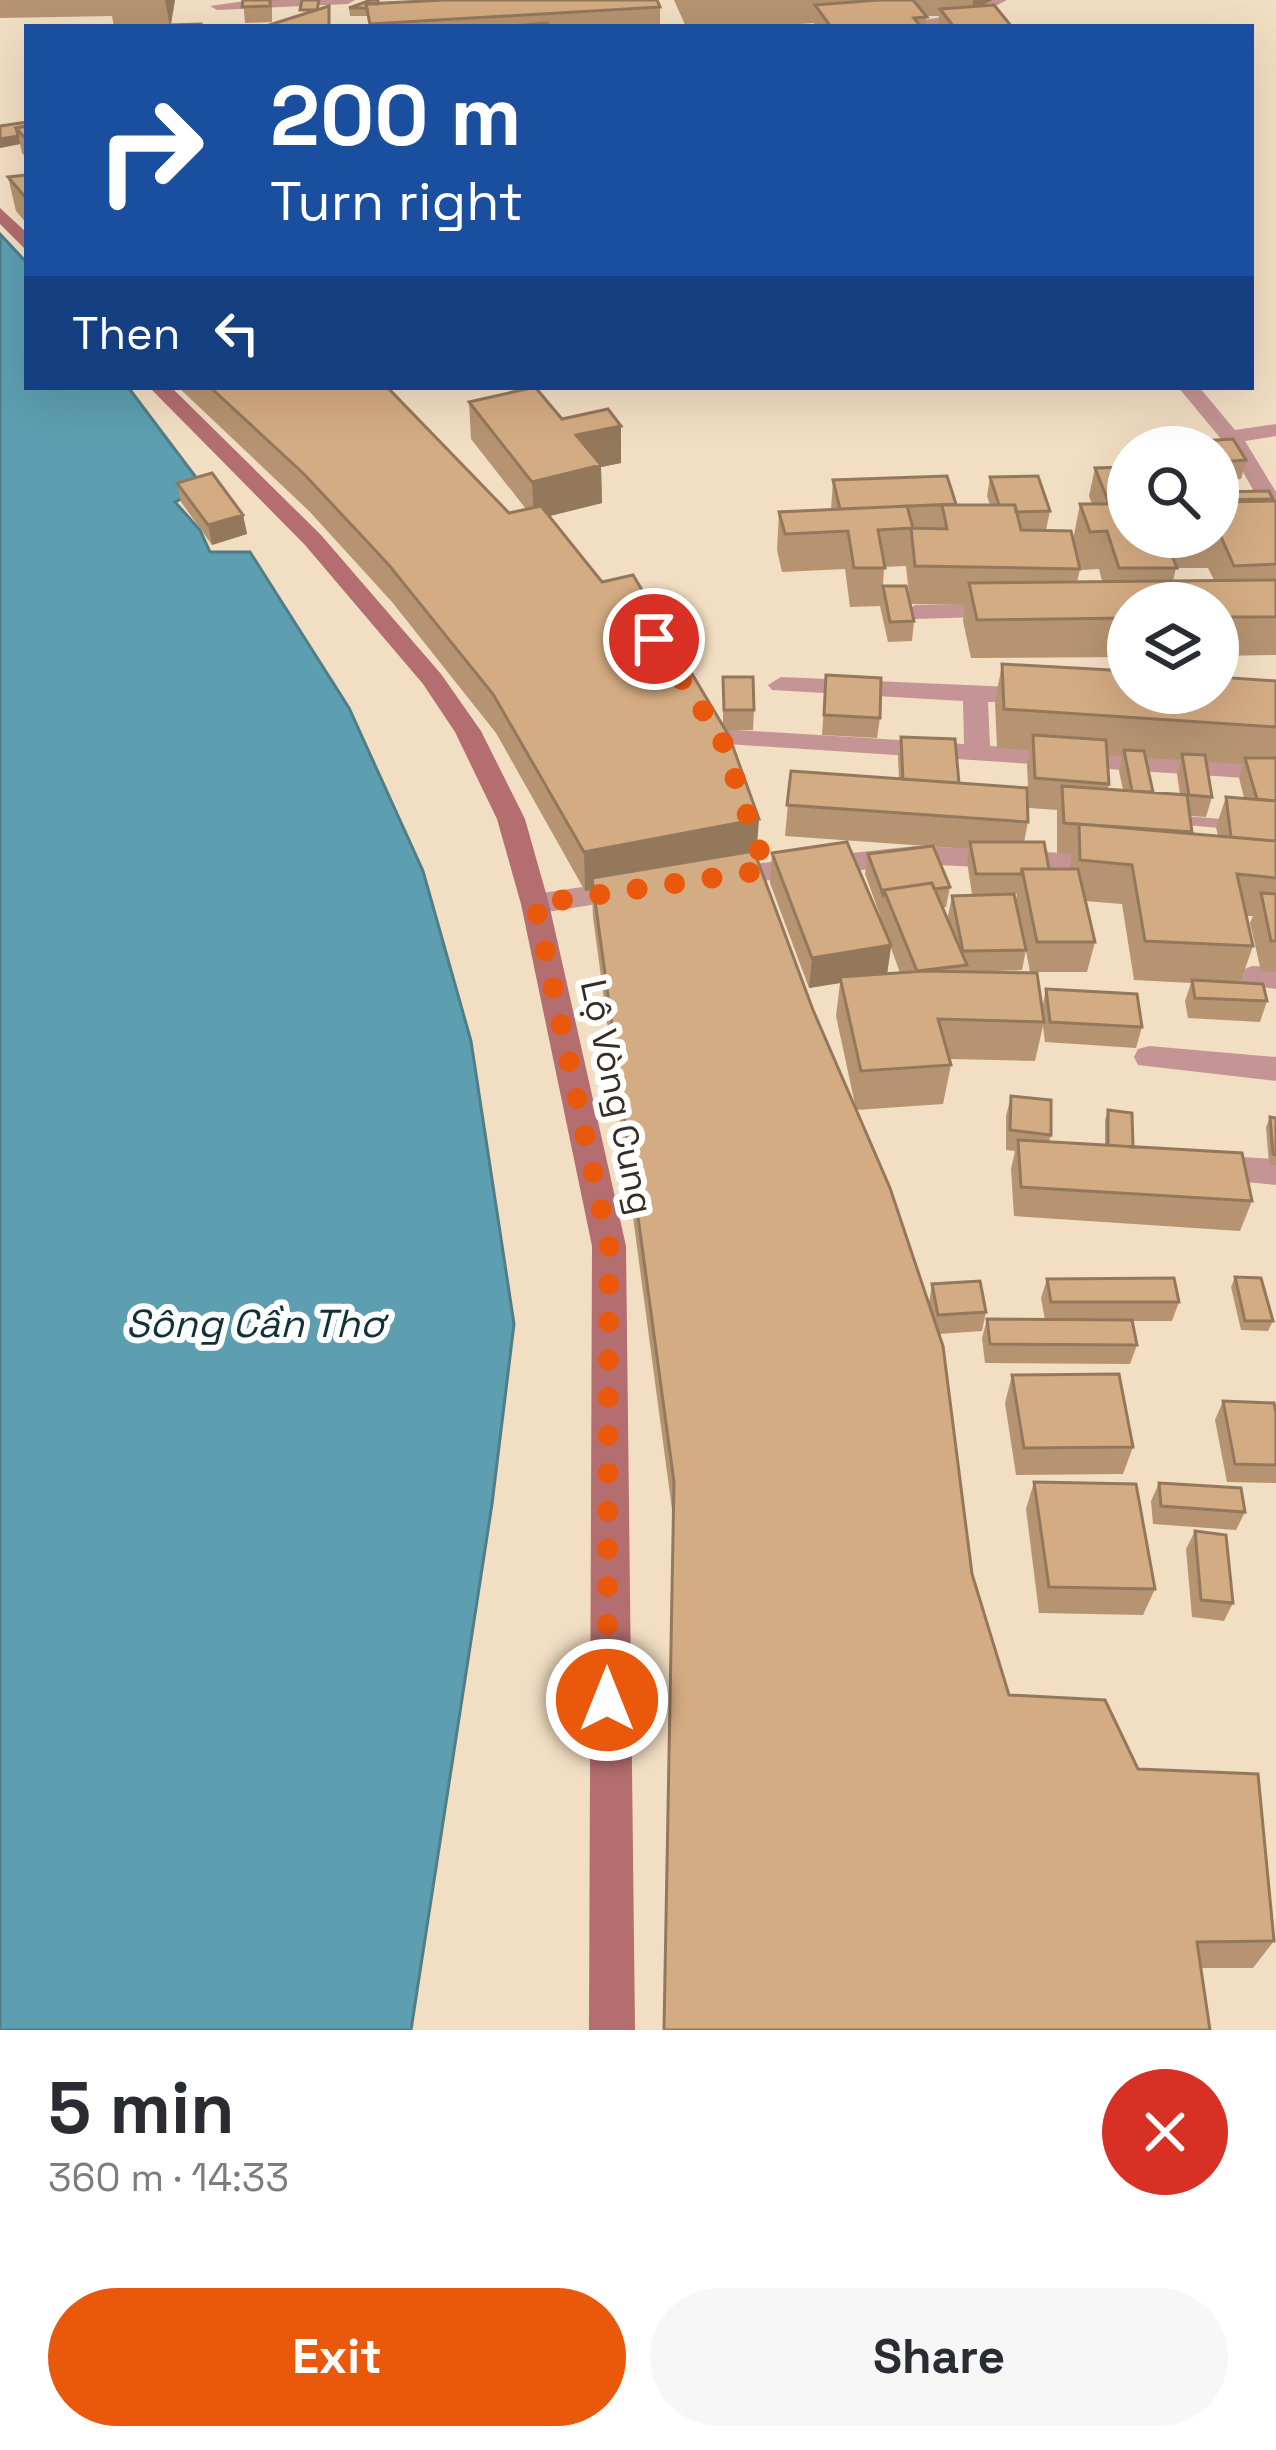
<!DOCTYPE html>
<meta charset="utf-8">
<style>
:root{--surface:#fff;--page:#f7f7f7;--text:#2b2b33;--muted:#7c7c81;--accent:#ea580c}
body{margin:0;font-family:"Space Grotesk",sans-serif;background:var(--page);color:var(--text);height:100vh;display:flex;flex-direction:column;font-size:45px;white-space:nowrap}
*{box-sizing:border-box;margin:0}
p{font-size:39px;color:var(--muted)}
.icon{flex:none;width:66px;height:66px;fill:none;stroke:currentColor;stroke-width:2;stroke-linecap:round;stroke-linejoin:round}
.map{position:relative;height:2030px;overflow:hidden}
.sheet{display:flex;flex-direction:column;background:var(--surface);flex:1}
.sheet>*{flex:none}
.banner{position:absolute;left:24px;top:24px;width:1230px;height:366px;border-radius:0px;box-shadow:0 12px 48px #0002;background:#1a4fa0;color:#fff;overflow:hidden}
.controls{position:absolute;left:1107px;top:426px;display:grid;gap:24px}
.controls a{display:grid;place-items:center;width:132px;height:132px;border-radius:50%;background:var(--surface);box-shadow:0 12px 48px #0002;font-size:60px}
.pin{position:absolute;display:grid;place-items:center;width:102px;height:102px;color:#fff;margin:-51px;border:6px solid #fff;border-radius:50%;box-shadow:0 3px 12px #0007}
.me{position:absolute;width:132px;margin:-66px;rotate:0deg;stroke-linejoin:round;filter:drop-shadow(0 0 9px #0008)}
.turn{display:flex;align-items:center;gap:42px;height:252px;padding:0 48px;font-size:54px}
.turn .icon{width:156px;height:156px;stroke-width:2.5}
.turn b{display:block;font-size:84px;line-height:102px}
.then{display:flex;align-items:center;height:114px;padding:0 48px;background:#0003;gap:24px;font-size:45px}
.round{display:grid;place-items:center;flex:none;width:126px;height:126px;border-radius:63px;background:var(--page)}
.head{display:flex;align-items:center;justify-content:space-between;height:204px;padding:0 48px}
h1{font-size:72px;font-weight:700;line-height:90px}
.primary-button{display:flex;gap:24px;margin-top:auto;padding:24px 48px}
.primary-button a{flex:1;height:138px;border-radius:72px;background:var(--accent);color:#fff;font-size:48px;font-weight:700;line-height:138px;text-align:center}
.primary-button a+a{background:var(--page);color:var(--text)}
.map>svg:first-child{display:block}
.water{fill:#5d9fb0;stroke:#517d86;stroke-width:3}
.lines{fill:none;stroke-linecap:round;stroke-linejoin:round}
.lane{fill:#c59494;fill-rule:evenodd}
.street{fill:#c59494;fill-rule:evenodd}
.secondary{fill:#b46e6f;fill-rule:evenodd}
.wall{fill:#b69471;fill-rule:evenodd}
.shaded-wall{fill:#94785c}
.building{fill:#d4ac83;stroke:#94785c;stroke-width:3}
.route{stroke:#ea580c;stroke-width:21;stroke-dasharray:0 37.8}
.labels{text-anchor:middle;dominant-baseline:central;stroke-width:12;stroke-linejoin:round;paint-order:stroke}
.street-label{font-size:36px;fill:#362e24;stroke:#fff}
.water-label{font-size:39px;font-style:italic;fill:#103139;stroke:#fff}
</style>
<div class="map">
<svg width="1276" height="2030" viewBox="0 0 1276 2030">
<rect width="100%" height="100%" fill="#f2dec3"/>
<path class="water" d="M0 234 27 263V387H128L204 488 175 502 200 530 210 552H250L349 708 423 871 471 1041 514 1324 492 1504 411 2030H0Z"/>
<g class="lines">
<path class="lane" d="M1169 815 1276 823V833L1164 823 1162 820 1164 817Z"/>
<path class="street" d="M355 0 348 4 217 10 210 6 252 0Z
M989 0H1007L962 23 872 27 959 15Z
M1178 387H1199L1235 430 1276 424V436L1245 441 1276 492V518L1268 516 1231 451Z
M1005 604 1013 606V616L915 619 903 612 915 605Z
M781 677 1033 688 1042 691 1046 696 1042 701 988 702 990 746 1276 764V780L712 743 708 737 712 731 721 729 964 744 963 701 772 690 768 685Z
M915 846 1108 855 1122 864 1108 873 915 864 725 885 711 876 725 867Z
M630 880 640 883 644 890 640 897 535 914 521 904 535 894Z
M1252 966 1276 967V989L1242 984 1237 977 1242 970Z
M1149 1046 1276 1057V1081L1138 1065 1134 1057 1138 1049Z
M1204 1155 1276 1159V1185L1193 1177 1188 1168 1193 1159Z"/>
<path class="secondary" d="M0 208 27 233V251L0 224Z
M149 387H171L321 535 441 674 481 731 525 819 549 904 626 1246 635 2030H589L592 1246 521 904 497 819 455 732 423 684 305 545Z"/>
</g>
<path class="wall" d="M0 0H175L171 25 202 27H114L112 16 0 18Z
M243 0H289L272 1V22L245 23Z
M674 0H993L979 6 1012 27H938L939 16H926V27H814V23L756 27H686Z
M424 1 660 7V27H369L367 16H350L349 8Z
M27 122V159L22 153 20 144 0 148Z
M27 175V224L16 211 8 177Z
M178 387H387L509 513 526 509 471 439 469 402 562 419 621 426V463L601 467 602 503 549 516 723 726V677L754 710 753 730H726L756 857 813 1010 856 1109 836 1016 840 983 809 988 770 883 772 853 880 919V915L865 874 868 854 950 887 946 907 942 908 950 928 948 916 952 896 1010 894H972L967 862 969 849 785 836 791 771 899 779 898 757 901 737 959 783 1028 822 1024 842 1049 869H1070L1072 854 1057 853V810L1029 808 1027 765 1030 750 997 748 995 702 1002 664 1276 681V972L1261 971 1250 923 1253 916H1246L1253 946 1240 983 1267 1001 1260 1022 1188 1018 1185 1001 1191 983 1134 980 1122 904 1085 901 1095 942 1087 972H1030L1016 899 1017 894H1014L1026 950 1022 970 966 972 1042 1008 1046 989 1142 1027 1136 1048 1045 1042 1043 1026 1035 1061 949 1059 951 1065 943 1104 856 1110 929 1303 932 1284 986 1312 982 1331 939 1334 972 1574 1009 1695 1138 1769 1274 1941 1253 1968H1201L673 1517 593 917 592 890 585 891 496 733 392 602 309 511ZM1107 755 1122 756 1119 771 1123 790 1108 789 1109 784ZM1146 758 1181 760 1177 774 1180 795 1152 793ZM1206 762 1243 764 1239 778 1244 798 1226 797 1216 827 1218 836 1191 834 1190 816 1206 817 1212 797ZM891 948 900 973H887Z
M1233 439 1246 460 1241 479 1218 481V447H1178L1179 442Z
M1095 468 1128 537H1218V492L1273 499 1272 501H1276V655L1218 656V603H1128V657L971 658 963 621 965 605 910 604 906 566 884 567 883 586 914 621 912 641 888 642 880 606 850 607 845 569 782 572 777 550 779 512 831 510 833 480 956 505H990L987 496 990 477 1050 511 1046 530 1073 540 1080 504H1092L1089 496ZM1076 553 1082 570 1099 569 1102 581 1077 582 1080 569ZM1176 568H1208L1214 580 1173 581Z
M177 483 243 515 247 534 212 545 181 502Z
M826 675 880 718 877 738 822 735Z
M1011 1096 1051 1135 1049 1142 1105 1145V1120L1108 1110 1133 1147 1252 1201 1240 1231 1014 1216 1011 1169 1015 1151 1006 1150V1116Z
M1270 1117 1276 1118V1165L1269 1164 1266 1127Z
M1235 1277 1273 1321 1268 1331 1241 1330 1231 1287Z
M1047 1279 1179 1302 1172 1321H1132L1137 1345 1130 1364 985 1363 982 1338 987 1319 1045 1320 1041 1298Z
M1012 1375 1133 1447 1123 1474 1016 1475 1005 1403Z
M1223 1401 1276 1414V1483L1227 1482 1215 1420Z
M1034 1482 1155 1589 1143 1615 1039 1613 1026 1509Z
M1159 1483 1245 1512 1236 1530 1153 1524 1151 1501Z
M1195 1531 1233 1603 1224 1621 1192 1617 1186 1549Z"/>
<path class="shaded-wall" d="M165 0H175L170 27Z
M973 0H993L972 10Z
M18 136 20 144 0 148V139Z
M621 426V463L601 467 602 503 534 520 532 482 576 435Z
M243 515 247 534 212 545 208 525Z
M759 819 756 859 592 878V890L585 891 584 852Z
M891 945 887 975 840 977V983L809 988 812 958Z"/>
<path class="building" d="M243 0H270V6L242 7Z
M302 0H319L317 10H300Z
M371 0H378V4H366L367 8H349Z
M444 0H657L660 7 370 24 366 4Z
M879 0H913L927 17 914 18 921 27H831L815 5Z
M994 5 1012 27H954L940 9Z
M329 6V27H263Z
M547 23 549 27H498Z
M201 24V27H169L170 25Z
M27 122V126L16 128 18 136 0 139V126Z
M27 126V140L16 128Z
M27 175V199L8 177Z
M210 387H387L509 513 541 506 602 582 633 575 729 736 759 819 584 852 493 694 388 564 304 474Z
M535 387 562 419 608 409 621 426 576 435 601 465 532 482 469 402Z
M1233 439 1246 460 1218 462V447H1182L1179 442Z
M1128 467V503H1109L1095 468Z
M212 473 243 515 208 525 177 483Z
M947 476 956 504 840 509 833 480Z
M1038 476 1050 511 1016 512 1015 505H999L990 477Z
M1269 491 1273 499 1218 500V492Z
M1276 501V564L1234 566 1218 530V502Z
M1080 504H1128V537H1165L1177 568H1119L1107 531 1090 532Z
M942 505H1015L1021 530 1071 531 1080 569 915 566 911 528 878 530 885 568H854L848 531 785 534 779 512 907 506 913 528 947 529Z
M1276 580V617H1218V603H1128V618L977 620 969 583Z
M883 586H906L914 621 890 622Z
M1002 664 1128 671V693H1218V677L1276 681V727L1004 709Z
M826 675 881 678 880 718 824 715Z
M723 677H753L754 710H724Z
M1033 735 1106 740 1109 784 1035 778Z
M901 737 955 739 959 783 903 779Z
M1124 750 1144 751 1153 792 1132 791Z
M1182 754 1205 755 1212 797 1189 795Z
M1245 758H1276V801L1257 799Z
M791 771 1027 788 1028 822 787 805Z
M1062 786 1187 795 1192 832 1064 823Z
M1226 797 1276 801V841L1231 837Z
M1079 824 1276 841V878L1237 874 1253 946 1145 941 1132 865 1080 860Z
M847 842 891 945 812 958 772 853Z
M970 842H1044L1049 869H1022L1021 874H976Z
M933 846 950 887 934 889 932 883 884 890 883 894 868 854Z
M754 851 813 1010 890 1188 943 1346 972 1574 1009 1695 1105 1700 1138 1769 1258 1774 1274 1941 1197 1942 1210 2030H664L674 1482 592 878Z
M1022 869H1078L1095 942H1037Z
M932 883 967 965 917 971 884 890Z
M1261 893 1276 894V941H1271Z
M1014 894 1026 950 963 951 952 896Z
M925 971 1037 973 1044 1022 938 1019 951 1065 861 1071 840 977Z
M1192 980 1263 984 1267 1001 1195 998Z
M1046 989 1137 994 1142 1027 1050 1022Z
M1011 1096 1051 1100V1135L1010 1130Z
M1108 1110 1132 1113 1133 1147 1108 1145Z
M1270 1117 1276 1118V1155L1273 1154Z
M1018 1140 1242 1153 1252 1201 1021 1187Z
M1235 1277 1261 1278 1273 1321H1245Z
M1174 1278 1179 1302H1051L1047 1279Z
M980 1281 986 1312 938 1315 932 1284Z
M987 1319 1132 1320 1137 1345 990 1344Z
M1119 1374 1133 1447 1024 1448 1012 1375Z
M1223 1401 1274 1403 1276 1414V1465L1235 1464Z
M1034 1482 1136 1484 1155 1589 1049 1587Z
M1159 1483 1241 1488 1245 1512 1161 1506Z
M1195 1531 1226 1535 1233 1603 1201 1600Z"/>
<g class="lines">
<path class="route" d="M607 1700 609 1246 535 904 766 870 721 737 654 639"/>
</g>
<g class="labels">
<g class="street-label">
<text transform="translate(617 1097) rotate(78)">Lộ Vòng Cung</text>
</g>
<g class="water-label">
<text x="255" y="1323">Sông Cần Thơ</text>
</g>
</g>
</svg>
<div class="controls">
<a><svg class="icon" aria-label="search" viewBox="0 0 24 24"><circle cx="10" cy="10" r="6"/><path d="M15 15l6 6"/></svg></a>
<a><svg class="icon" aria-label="layers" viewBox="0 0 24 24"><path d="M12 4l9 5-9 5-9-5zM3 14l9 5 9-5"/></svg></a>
</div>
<div class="pin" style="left:654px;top:639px;background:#d93025"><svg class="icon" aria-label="arrive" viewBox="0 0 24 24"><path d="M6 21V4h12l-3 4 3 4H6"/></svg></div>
<svg class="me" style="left:607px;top:1700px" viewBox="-20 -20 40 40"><circle r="17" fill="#ea580c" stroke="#fff" stroke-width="3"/><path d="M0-11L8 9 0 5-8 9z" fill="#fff"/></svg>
<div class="banner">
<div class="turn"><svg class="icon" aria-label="right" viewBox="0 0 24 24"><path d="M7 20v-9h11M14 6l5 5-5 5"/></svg><div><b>200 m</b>Turn right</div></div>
<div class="then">Then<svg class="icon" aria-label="left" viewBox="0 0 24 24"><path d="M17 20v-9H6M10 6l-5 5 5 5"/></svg></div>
</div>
</div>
<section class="sheet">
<div class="head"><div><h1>5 min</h1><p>360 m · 14:33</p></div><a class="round" style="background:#d93025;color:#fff"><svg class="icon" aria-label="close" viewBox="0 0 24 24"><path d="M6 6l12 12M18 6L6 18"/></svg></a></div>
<div class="primary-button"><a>Exit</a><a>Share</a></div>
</section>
